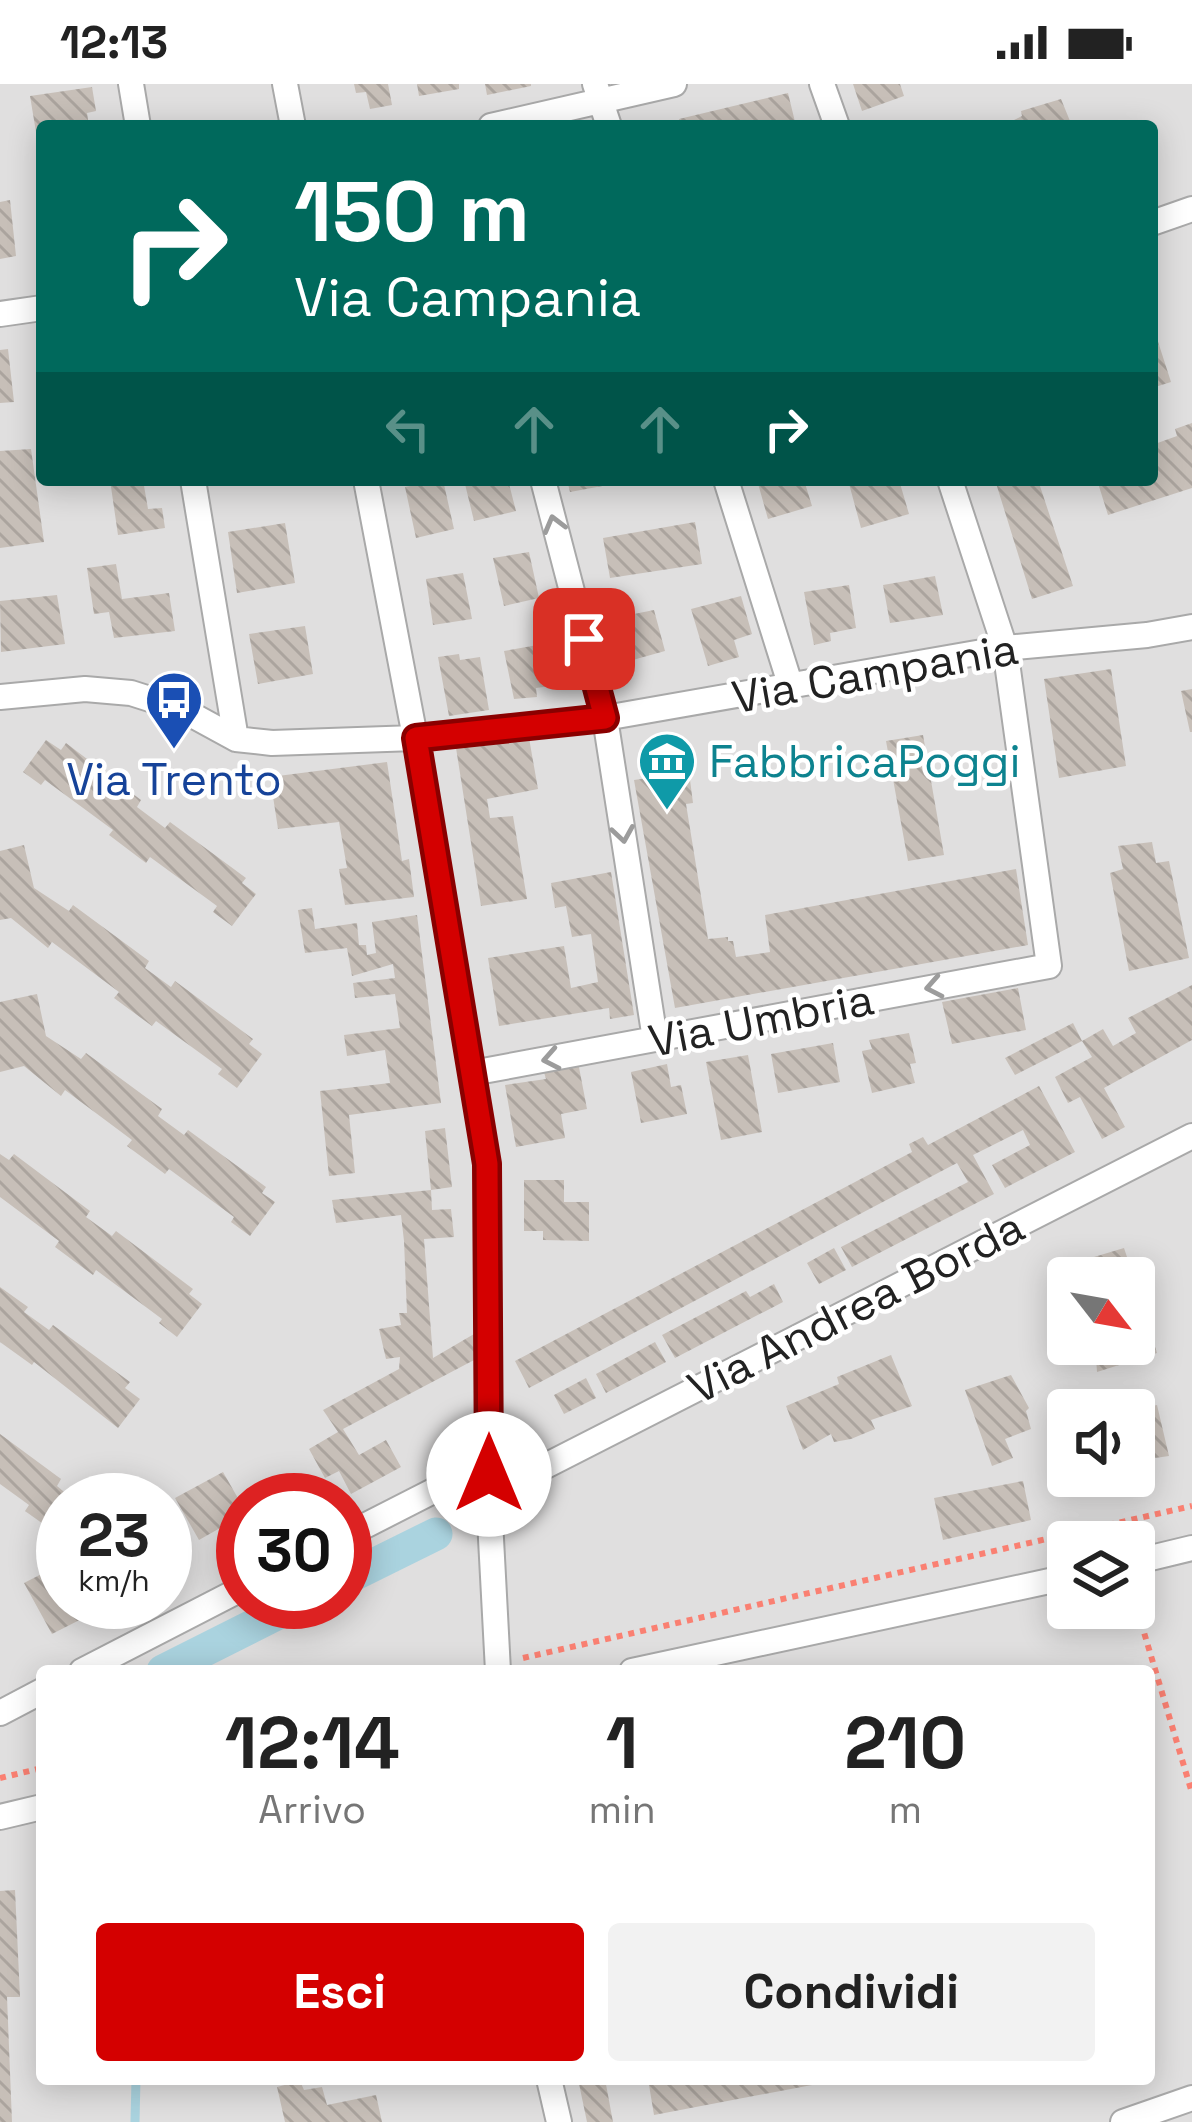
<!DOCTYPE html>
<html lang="it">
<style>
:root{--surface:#fff;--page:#f2f2f2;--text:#222;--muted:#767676;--accent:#d40000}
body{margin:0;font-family:"Space Grotesk",sans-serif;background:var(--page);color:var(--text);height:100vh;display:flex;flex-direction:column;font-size:45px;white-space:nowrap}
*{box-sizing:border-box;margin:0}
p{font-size:39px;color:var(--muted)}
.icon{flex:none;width:66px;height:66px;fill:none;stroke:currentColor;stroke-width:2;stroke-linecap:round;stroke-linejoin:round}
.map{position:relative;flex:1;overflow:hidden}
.sheet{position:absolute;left:36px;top:1581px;width:1119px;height:420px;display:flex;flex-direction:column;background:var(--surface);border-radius:12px;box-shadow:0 6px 30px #0003}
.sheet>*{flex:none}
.hud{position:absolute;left:36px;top:36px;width:1122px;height:366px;border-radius:12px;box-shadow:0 6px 30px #0003;background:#00695c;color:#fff;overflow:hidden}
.needle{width:78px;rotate:121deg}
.tools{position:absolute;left:1047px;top:1173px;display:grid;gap:24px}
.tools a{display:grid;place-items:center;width:108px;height:108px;border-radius:12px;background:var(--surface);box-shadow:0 6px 30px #0003;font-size:60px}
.speed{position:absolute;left:36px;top:1389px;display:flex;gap:24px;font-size:60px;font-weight:700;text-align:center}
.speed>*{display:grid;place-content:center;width:156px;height:156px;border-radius:50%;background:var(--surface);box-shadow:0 6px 30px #0003;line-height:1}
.speed small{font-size:30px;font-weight:400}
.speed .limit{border:18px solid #d22;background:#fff;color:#111}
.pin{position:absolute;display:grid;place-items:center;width:102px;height:102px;color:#fff;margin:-51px;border-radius:24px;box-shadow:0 6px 18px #0006}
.me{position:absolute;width:132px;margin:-66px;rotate:0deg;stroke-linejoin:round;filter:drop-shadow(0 0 9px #0008)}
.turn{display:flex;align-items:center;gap:42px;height:252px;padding:0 60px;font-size:54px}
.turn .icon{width:156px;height:156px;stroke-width:2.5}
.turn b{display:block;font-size:84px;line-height:102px}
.lanes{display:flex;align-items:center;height:114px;padding:0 60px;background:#0003;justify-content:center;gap:60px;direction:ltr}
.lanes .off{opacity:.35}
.eta{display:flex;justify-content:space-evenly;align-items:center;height:204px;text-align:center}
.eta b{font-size:72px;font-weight:700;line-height:84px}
.button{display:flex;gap:24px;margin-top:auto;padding:24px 60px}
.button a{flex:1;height:138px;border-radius:12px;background:var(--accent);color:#fff;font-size:48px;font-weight:700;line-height:138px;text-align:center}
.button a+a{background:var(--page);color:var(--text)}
.status{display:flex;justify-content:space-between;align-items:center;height:84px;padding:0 60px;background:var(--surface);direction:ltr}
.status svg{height:33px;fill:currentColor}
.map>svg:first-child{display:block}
.residential{fill:#e0dfdf;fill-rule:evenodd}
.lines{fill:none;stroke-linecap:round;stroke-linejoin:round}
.stream{stroke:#aad3df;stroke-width:9}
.canal{stroke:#aad3df;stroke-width:33}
.building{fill:url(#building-back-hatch)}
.minor-casing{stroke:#a9a9a9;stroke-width:28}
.path{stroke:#fa8072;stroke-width:6;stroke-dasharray:6 6;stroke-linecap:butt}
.minor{stroke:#fff;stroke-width:24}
.oneway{stroke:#9c9c9c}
.route-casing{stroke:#8a0000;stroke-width:30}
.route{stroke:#d40000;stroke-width:21}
.labels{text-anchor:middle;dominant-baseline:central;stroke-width:9;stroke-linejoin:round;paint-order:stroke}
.street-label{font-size:45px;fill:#222;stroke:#fff}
.culture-label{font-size:45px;fill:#0d838f;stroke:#fff;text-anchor:start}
.transit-label{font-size:45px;fill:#164399;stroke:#fff}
</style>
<div class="status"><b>12:13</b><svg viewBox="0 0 49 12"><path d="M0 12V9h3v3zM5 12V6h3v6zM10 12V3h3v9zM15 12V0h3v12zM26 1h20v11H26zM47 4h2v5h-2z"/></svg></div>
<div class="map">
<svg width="1192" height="2038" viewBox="0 0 1192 2038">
<defs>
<pattern id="building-back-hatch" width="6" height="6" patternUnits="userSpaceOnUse" patternTransform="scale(3)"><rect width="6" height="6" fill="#c7bfb8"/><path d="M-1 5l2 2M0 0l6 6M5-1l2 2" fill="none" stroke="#aba49e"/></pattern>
</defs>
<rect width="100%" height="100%" fill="#f2efe9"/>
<path class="residential" d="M0 0H1192V2038H0ZM42 42H1152V396H42ZM1068 1194H1134V1260H1068ZM1068 1326H1134V1392H1068ZM63 1416H165V1518H63ZM243 1416H345V1518H243ZM1068 1458H1134V1524H1068ZM42 1587H1149V1995H42Z"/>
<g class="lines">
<path class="stream" d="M135 2038 136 1995"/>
<path class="canal" d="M345 1495 436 1450
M163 1587 300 1518"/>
</g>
<path class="building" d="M354 0H388L392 21 370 25 366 8 356 9Z
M417 0H459V5L419 12Z
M485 0H531V2L487 11Z
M853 0H900L904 12 862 27Z
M92 3 96 27 87 29 89 42H42V59L38 60 30 12Z
M788 9 796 42H681L679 35Z
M1061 15 1072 42H1014L1012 37 1022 32 1021 27Z
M10 116 16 172 0 175V118Z
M1152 239 1171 298 1152 304Z
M8 265 14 318 0 319V266Z
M1192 339V404L1108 431 1097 396H1152V361L1177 352 1175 345Z
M31 365 44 458 0 464V367Z
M110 396H143L148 425 162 424 165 444 118 451Z
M443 396 454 445 416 454 405 403Z
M464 396H508L516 427 474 437Z
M567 396H624V398L570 408Z
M757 396H804L812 422 768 435Z
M848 396H899L909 430 861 444Z
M995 396H1038L1073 502 1032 515Z
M695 438 702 480 610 494 603 454Z
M285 439 295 499 237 509 228 448Z
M529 468 539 514 504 522 493 474Z
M116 480 122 515 169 509 175 547 114 554 109 528 94 530 87 484Z
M463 489 472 535 433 541 426 495Z
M935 492 943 531 890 539 883 501Z
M849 501 856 544 830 549 831 557 814 561 804 508Z
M57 511 65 560 1 568 0 517Z
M741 512 752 550 734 556 739 573 708 582 691 525Z
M654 526 665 567 622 579 609 535Z
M305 542 313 590 258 600 249 550Z
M549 559 559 601 536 604 537 613 514 615 504 567Z
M459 570 460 576 480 573 489 626 449 632 438 573Z
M1111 585 1126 682 1059 694 1044 595Z
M1192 605V648H1190L1181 607Z
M923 651 944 771 908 777 886 657Z
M529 654 538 705 487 715 490 734 513 732 527 815 481 822 456 664Z
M46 656 61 666 66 659 141 716 137 723 165 744 170 738 246 794 242 799 256 810 232 842 213 828 217 822 150 773 146 779 109 751 113 746 45 696 41 701 23 688Z
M387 678 402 777 409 775 414 813 345 821 339 785 347 784 339 738 278 745 270 693Z
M689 688 693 719 686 720 708 855 728 853V857H733L736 873 770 868 765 831 1016 785 1028 861 675 924 634 696Z
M1152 758 1156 779 1169 777 1189 874 1129 887 1110 789 1123 785 1118 762Z
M24 761 34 804 69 827 73 821 149 877 145 884 171 903 175 897 253 955 249 960 262 970 237 1004 218 990 222 985 156 937 152 942 114 914 119 908 52 858 48 864 11 834 0 836V767Z
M611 788 634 931 610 935 609 924 499 942 488 874 564 862 571 904 598 898 591 850 572 853 566 822 555 824 551 799Z
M312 824 315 845 357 839 359 861H366L367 871 376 869 372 838 417 831 441 1019 349 1031 355 1089 329 1092 320 1007 390 999 385 966 347 972 344 951 400 944 395 910 355 914 353 899 395 894 393 880 352 892 347 864 305 869 298 826Z
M1192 901V956L1104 1004 1125 1043 1102 1055 1080 1013 1068 1019 1055 993 1092 973 1082 957 1103 945 1113 962 1136 949 1128 934Z
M1018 904 1026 946 952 960 942 918Z
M37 910 46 952 81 975 86 969 162 1025 158 1032 184 1051 188 1046 266 1103 262 1109 275 1118 250 1152 231 1138 234 1133 169 1085 165 1090 127 1062 132 1056 65 1006 61 1012 24 982 0 988V918Z
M1073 939 1082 957 1015 991 1005 974Z
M909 949 916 979 910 980 915 999 872 1009 862 967 872 965 869 956Z
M833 959 840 998 778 1009 771 970Z
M748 971 762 1048 721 1056 706 978Z
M578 978 587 1025 561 1030 565 1054 516 1063 505 1001 546 995 543 985Z
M667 980 671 1003 681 1001 687 1030 641 1039 631 988Z
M1039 1002 1075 1068 1005 1104 992 1081 1030 1061 1023 1046 973 1071 994 1110 852 1183 841 1163 968 1098 957 1079 529 1304 515 1277 912 1068 909 1060 923 1053 928 1061Z
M445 1044 452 1103 431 1106 425 1047Z
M0 1070 9 1076 14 1070 90 1127 86 1133 112 1152 116 1147 193 1205 189 1210 202 1220 177 1253 159 1239 162 1235 96 1186 93 1191 55 1163 59 1157 0 1113Z
M524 1096H564V1118H589V1157L543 1156V1147H524Z
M431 1106 432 1126 451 1125 454 1153 424 1155 433 1274 474 1250 476 1275 343 1345 359 1371 386 1356 401 1383 351 1410 339 1387 325 1394 309 1365 338 1348 323 1326 399 1285 400 1273 386 1275 379 1245 401 1241 399 1229H407L404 1157 401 1131 336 1139 332 1116Z
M834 1164 846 1186 819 1200 807 1179Z
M1124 1164 1134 1194H1069L1064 1182Z
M774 1200 783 1218 675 1274 662 1251 746 1207 750 1213Z
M0 1203 28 1223 24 1228 49 1246 53 1241 130 1298 125 1304 140 1315 118 1344 34 1278 32 1281 0 1258Z
M1135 1230 1139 1243 1148 1241 1157 1269 1097 1288 1095 1260H1134Z
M655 1258 666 1278 606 1309 596 1290Z
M891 1271 912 1322 871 1336 875 1345 851 1355 834 1358 831 1350 803 1366 786 1322 839 1300 837 1293Z
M1011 1291 1029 1324 1026 1327 1031 1345 1005 1355 1013 1374 992 1382 965 1306Z
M586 1294 596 1314 564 1330 554 1311Z
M1157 1321 1169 1372 1134 1377V1326Z
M0 1350 61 1395 57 1402 69 1412 46 1442 25 1427 29 1421 0 1400Z
M223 1388 243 1423V1431L199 1456 175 1414Z
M1023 1397 1031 1436 943 1456 934 1414Z
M63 1479V1518H115L52 1550 24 1499Z
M15 1806 20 1913H7L12 2038H0V1807Z
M578 1995H605L613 2038H587Z
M648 1995H833V1997L654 2031Z
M300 1997 304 2006 322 2003 327 2021 376 2011 382 2038H285L277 2003Z"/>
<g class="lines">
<g class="minor-casing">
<path id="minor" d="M131 0 138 42
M285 0 293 42
M595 0 609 42
M822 0 837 42
M491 42 674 0
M1152 139 1192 125
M0 230 42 224
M193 396 236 655
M366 396 423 695 487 1080 489 1417 498 1587
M543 396 605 634 655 955
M726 396 791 603
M0 613 85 605 131 609 181 625 236 655 272 659 415 654 605 634 1005 564 1147 551 1192 543
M472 989 1049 882 1005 564 950 396
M520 1395 1192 1052
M345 1452 443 1402 489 1362
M1134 1478 1192 1464
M82 1587 243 1504
M632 1587 1068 1493
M0 1629 42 1607
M0 1733 42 1723
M549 1995 559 2038
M1123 2038 1192 2014"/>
</g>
<path class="path" d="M1134 1515 1192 1709
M523 1574 1192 1422
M0 1694 42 1684"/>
<use href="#minor" class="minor"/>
</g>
<defs><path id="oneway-chevron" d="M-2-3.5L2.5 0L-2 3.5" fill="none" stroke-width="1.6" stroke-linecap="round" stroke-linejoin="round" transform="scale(3)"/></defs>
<g class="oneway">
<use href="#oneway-chevron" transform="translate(554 440) rotate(-105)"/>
<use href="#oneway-chevron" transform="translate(623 750) rotate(81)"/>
<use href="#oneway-chevron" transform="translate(934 903) rotate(169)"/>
<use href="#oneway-chevron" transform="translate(551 975) rotate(169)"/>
</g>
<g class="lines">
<g class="route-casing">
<path id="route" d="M489 1390 487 1080 416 654 605 634 584 555"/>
</g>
<use href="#route" class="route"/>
</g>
<defs>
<g id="bus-pin" transform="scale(3)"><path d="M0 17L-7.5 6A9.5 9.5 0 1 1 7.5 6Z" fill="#1a4fb4" stroke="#fff"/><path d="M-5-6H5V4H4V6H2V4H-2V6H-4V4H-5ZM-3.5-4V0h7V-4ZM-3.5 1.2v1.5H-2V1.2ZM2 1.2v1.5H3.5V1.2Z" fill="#fff"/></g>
<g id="museum-pin" transform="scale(3)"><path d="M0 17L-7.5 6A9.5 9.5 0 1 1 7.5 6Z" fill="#0f9aa8" stroke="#fff"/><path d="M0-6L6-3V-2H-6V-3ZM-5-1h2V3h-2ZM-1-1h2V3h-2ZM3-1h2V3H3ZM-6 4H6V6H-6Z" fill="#fff"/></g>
</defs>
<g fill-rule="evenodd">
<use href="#bus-pin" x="174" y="616"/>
<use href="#museum-pin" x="667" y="677"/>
</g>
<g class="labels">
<g class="street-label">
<text transform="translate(875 589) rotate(-10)">Via Campania</text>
<text transform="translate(761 936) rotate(-11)">Via Umbria</text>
<text transform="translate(856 1223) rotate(-27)">Via Andrea Borda</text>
</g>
<g class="culture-label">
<text x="709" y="677">FabbricaPoggi</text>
</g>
<g class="transit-label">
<text x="174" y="695">Via Trento</text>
</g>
</g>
</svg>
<div class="tools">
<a><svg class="needle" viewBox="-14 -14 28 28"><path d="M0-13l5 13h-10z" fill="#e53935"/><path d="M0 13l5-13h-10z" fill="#767676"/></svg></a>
<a><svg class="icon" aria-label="sound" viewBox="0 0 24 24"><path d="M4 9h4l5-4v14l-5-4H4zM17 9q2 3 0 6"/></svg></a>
<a><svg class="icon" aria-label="layers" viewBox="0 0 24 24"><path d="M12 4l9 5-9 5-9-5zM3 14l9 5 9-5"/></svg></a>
</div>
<div class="speed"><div>23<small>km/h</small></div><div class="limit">30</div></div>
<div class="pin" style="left:584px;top:555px;background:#d93025"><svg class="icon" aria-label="arrive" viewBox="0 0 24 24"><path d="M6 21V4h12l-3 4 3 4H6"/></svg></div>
<svg class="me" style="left:489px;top:1390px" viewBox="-20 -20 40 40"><circle r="19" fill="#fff"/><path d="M0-13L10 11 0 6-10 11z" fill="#d40000"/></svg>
<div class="hud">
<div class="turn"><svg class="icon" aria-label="right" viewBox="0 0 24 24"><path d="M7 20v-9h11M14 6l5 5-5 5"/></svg><div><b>150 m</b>Via Campania</div></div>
<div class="lanes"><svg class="icon off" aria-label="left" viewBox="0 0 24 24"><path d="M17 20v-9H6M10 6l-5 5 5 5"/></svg><svg class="icon off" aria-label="ahead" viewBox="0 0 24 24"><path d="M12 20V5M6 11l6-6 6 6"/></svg><svg class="icon off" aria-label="ahead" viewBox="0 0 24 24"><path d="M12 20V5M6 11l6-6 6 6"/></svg><svg class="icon" aria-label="right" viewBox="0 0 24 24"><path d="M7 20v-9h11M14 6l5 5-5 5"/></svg></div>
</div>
<section class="sheet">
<div class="eta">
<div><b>12:14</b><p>Arrivo</p></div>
<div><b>1</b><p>min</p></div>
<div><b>210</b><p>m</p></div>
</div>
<div class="button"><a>Esci</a><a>Condividi</a></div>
</section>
</div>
